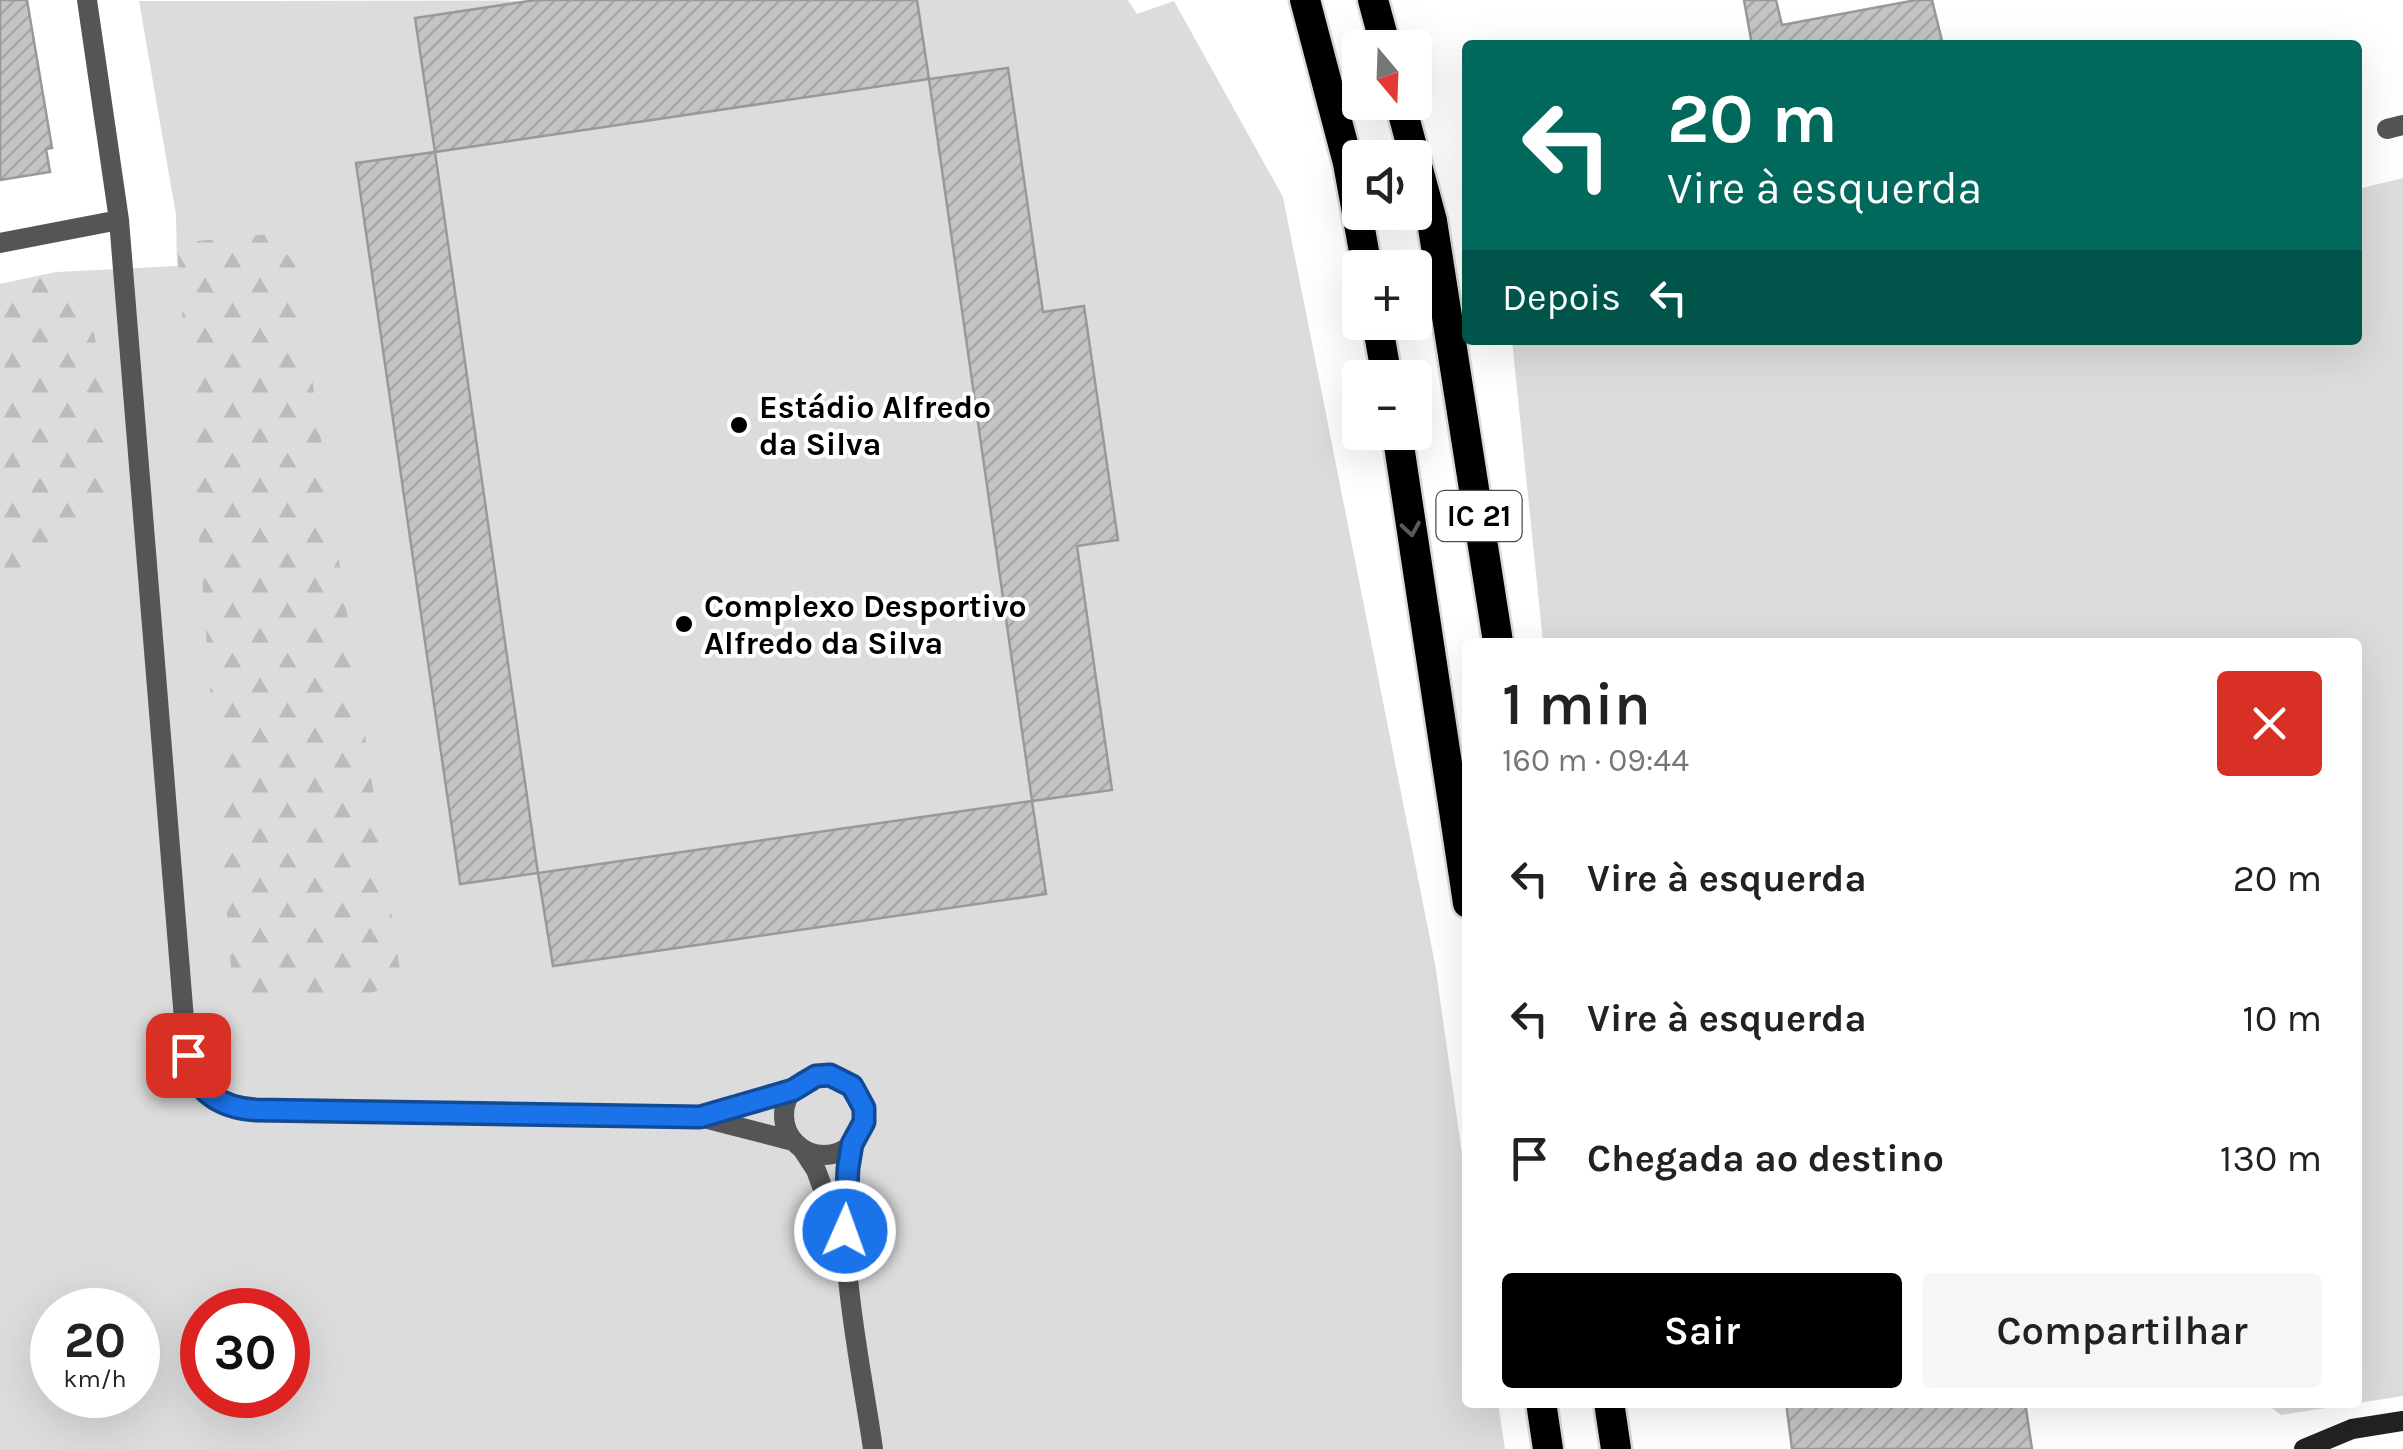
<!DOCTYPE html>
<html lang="pt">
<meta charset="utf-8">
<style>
:root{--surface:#fff;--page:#f6f6f6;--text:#222;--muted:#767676;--accent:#000}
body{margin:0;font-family:Karla,sans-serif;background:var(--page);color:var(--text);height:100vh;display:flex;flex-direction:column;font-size:38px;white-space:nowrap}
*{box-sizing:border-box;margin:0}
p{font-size:32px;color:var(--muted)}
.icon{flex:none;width:55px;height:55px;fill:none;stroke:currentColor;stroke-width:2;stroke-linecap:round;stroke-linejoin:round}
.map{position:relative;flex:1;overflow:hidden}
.drawer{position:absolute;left:1462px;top:638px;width:900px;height:770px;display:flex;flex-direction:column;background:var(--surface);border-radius:10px;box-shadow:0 10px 40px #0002}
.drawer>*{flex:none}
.top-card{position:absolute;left:1462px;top:40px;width:900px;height:305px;border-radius:10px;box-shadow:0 10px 40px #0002;background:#00695c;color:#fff;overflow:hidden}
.needle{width:65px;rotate:161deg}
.tools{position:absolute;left:1342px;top:30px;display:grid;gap:20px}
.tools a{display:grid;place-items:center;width:90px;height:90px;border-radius:10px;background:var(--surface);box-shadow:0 10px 40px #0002;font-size:50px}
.speed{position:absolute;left:30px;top:1288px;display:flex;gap:20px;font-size:50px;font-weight:700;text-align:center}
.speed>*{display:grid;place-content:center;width:130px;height:130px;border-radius:50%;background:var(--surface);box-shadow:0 10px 40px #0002;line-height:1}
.speed small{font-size:25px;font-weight:400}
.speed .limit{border:15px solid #d22;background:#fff;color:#111}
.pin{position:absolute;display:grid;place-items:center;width:85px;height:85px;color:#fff;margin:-42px;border-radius:20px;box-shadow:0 5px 15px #0006}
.me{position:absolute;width:110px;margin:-55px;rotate:2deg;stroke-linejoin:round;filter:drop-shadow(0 0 8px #0008)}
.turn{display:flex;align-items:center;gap:35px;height:210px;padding:0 40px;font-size:45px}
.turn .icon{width:130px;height:130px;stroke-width:2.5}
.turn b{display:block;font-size:70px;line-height:85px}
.then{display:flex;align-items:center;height:95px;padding:0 40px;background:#0003;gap:20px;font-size:38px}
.round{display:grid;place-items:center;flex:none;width:105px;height:105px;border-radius:10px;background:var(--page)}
.summary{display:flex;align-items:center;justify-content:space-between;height:170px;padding:0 40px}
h1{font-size:60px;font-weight:600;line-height:75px}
.button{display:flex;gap:20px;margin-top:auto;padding:20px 40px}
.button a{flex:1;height:115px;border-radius:10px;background:var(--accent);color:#fff;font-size:40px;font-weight:600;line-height:115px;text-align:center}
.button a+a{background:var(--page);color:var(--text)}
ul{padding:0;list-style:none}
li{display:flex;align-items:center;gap:30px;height:140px;padding:0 40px}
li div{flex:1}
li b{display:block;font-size:38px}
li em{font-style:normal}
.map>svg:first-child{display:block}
.green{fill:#dcdcdc;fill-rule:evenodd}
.forest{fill:url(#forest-firs)}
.building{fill:url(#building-hatch);stroke:#999;stroke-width:2.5}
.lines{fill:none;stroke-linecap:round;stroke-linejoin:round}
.highway-casing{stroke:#dbdbdb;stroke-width:35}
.street{stroke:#555;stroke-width:20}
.secondary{stroke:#222;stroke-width:20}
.highway{stroke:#000;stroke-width:30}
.oneway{stroke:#595959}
.route-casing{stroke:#114b97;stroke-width:25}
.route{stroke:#1a73e8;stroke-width:18}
.poi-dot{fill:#000;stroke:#fff;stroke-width:4}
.labels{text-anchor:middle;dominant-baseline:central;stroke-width:8;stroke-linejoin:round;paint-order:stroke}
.shield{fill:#fff;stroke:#4c4c4c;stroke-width:2.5}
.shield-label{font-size:30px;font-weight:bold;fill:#000}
.poi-label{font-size:32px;font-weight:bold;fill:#000;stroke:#fff;text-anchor:start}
</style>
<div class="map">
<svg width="2403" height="1449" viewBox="0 0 2403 1449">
<defs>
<pattern id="forest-firs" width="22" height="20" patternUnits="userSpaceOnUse" patternTransform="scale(2.5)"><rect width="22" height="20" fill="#dcdcdc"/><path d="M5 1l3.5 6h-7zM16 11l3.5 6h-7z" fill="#bbb"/></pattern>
<pattern id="building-hatch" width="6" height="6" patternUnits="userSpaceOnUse" patternTransform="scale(2.5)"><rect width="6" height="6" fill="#c4c4c4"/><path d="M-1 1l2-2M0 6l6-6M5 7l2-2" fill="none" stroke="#a7a7a7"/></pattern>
</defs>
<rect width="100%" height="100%" fill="#fff"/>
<path class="green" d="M1128 0 1137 14 1174 1 1283 197 1435 964 1467 1189 1468 1402 1498 1403 1505 1449H0V284L57 272 177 266 176 215 139 1ZM52 1310H138V1395H52ZM202 1310H288V1395H202Z
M2403 178V1396L2281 1415 2265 1403 2358 1402V642H1543L1512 340H2358V189Z"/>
<path class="forest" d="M270 234 295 264 402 984 334 1003 233 995 177 243Z
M57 272 90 316 103 374 110 456 105 507 12 589 0 588V284Z"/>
<path class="building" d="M0 0H27L52 148 46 149 50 172 0 180Z
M536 0H917L929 79 435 152 415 18Z
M1744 0H1776L1782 25 1916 0H1932L1943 45H1752Z
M1008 68 1043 312 1084 306 1118 540 1077 546 1112 790 1032 801 929 79Z
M435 152 538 873 460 884 356 163Z
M1032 801 1046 894 553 966 538 873Z
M1786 1402H2025L2032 1449H1792Z"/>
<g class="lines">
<g class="highway-casing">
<path id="highway" d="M1305 0 1348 163 1367 268
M1373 0 1386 48
M1400 102 1415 158
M1415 158 1432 221 1498 642
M1377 322 1387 378
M1397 432 1468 903
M1541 1402 1548 1449
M1609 1402 1616 1449"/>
</g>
<path class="street" d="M87 0 119 220 186 1044C191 1081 208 1102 245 1109L700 1117 793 1141
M2387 129 2403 125
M0 243 119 220
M784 1115a40 40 0 1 1 80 0a40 40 0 1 1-80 0Z
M702 1116 793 1090
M853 1144C832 1244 859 1350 873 1449
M803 1150 816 1170 840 1235"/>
<path class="secondary" d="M2304 1449 2352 1429 2403 1421"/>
<use href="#highway" class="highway"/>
</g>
<defs><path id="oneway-chevron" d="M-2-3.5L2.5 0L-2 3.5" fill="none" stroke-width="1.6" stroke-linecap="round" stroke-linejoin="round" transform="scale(2.5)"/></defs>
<use class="oneway" href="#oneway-chevron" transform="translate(1411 529) rotate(81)"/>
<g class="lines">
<g class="route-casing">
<path id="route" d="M188 1055C193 1091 221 1108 256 1110L700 1117 793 1090 816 1076 830 1075 852 1086 864 1108V1122L852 1144 848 1168 845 1231"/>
</g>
<use href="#route" class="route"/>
</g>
<g class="poi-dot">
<circle cx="739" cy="425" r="10"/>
<circle cx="684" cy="624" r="10"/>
</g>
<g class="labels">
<rect class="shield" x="1436.5" y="491" width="85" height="50" rx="8"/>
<g class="shield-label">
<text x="1479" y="516">IC 21</text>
</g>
<g class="poi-label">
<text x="759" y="407">Estádio Alfredo<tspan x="759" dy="37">da Silva</tspan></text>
<text x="704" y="606">Complexo Desportivo<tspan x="704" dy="37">Alfredo da Silva</tspan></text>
</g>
</g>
</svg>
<div class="tools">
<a><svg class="needle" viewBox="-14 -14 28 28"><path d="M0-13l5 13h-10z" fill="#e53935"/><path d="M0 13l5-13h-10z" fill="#767676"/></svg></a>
<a><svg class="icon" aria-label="sound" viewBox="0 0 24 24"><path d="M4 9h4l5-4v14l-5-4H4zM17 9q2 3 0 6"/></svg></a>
<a>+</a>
<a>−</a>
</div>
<div class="speed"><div>20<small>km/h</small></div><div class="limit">30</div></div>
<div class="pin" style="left:188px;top:1055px;background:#d93025"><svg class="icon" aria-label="arrive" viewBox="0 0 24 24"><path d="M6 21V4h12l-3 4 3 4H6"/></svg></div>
<svg class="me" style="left:845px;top:1231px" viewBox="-20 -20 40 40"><circle r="17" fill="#1a73e8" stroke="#fff" stroke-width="3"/><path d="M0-11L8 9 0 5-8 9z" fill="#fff"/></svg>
<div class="top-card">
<div class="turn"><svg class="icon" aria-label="left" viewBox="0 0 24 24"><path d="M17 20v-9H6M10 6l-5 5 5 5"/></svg><div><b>20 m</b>Vire à esquerda</div></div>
<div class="then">Depois<svg class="icon" aria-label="left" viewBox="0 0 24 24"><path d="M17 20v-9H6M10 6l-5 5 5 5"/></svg></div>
</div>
<section class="drawer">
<div class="summary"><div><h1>1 min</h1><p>160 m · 09:44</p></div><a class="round" style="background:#d93025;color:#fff"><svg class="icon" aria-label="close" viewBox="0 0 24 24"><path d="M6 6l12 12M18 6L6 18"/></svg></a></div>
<ul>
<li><svg class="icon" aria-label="left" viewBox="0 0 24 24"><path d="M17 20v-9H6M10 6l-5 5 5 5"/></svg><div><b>Vire à esquerda</b></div><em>20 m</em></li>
<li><svg class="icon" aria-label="left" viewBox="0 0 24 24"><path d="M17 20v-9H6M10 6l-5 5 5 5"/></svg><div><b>Vire à esquerda</b></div><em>10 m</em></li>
<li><svg class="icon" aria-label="arrive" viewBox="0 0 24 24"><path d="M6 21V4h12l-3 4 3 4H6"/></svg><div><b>Chegada ao destino</b></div><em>130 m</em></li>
</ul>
<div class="button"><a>Sair</a><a>Compartilhar</a></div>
</section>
</div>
